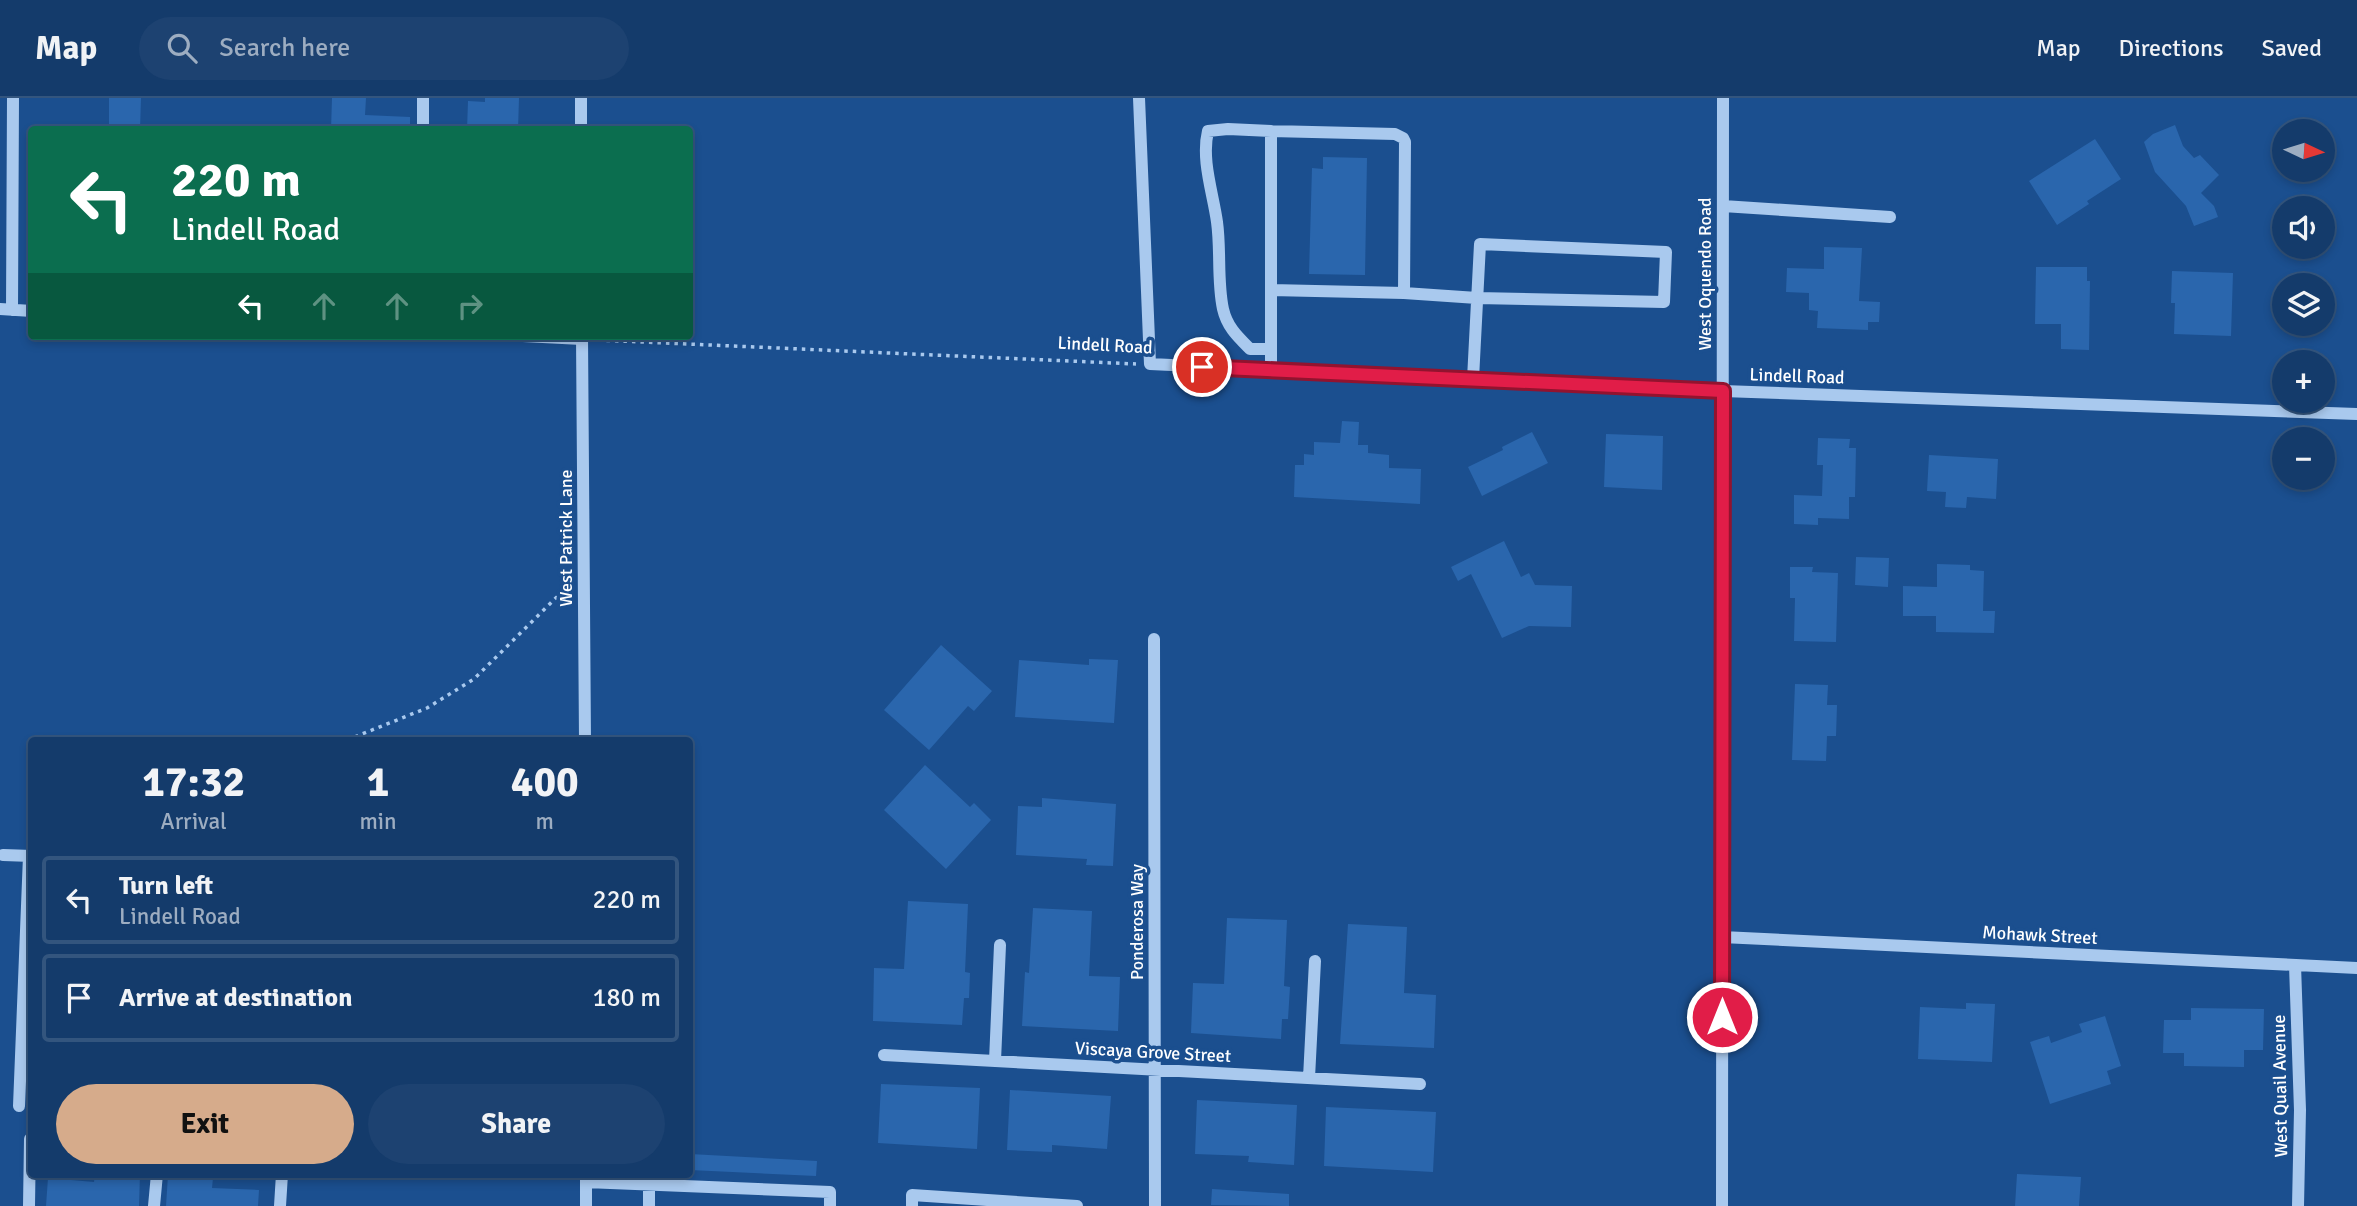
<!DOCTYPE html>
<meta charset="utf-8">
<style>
:root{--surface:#143b6b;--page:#1d4271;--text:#f1f3f6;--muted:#9dadc1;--line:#33557e;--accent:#d6ab8b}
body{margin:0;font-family:Signika,sans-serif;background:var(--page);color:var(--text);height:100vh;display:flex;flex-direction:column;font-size:26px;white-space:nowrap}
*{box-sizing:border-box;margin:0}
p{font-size:23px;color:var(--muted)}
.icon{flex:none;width:38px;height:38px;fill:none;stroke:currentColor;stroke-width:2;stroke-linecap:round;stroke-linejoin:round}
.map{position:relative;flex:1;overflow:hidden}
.details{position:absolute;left:28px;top:639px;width:665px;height:441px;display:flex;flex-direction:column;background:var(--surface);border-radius:7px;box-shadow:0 4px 10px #0003,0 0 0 2px var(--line)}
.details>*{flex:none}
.banner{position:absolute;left:28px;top:28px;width:665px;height:214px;border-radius:7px;box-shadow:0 4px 10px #0003,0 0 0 2px var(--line);background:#0b6e4f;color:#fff;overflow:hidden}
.needle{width:46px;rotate:94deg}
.tools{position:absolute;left:2272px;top:21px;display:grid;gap:14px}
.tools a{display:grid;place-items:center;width:63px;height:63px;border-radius:50%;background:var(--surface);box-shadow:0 4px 10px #0003,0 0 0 2px var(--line);font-size:35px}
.pin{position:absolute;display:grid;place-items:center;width:60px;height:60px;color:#fff;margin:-30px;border:4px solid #fff;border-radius:50%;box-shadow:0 2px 7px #0007}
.me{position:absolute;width:77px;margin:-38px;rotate:0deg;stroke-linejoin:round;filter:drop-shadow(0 0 5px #0008)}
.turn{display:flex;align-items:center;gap:24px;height:147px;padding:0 28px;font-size:32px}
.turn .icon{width:91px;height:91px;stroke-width:2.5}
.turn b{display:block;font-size:49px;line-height:60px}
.lanes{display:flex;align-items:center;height:66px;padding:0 28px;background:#0003;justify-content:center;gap:35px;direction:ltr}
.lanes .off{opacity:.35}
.eta{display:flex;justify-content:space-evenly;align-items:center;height:119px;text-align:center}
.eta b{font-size:42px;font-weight:700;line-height:49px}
.primary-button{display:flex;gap:14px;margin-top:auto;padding:14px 28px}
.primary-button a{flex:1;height:80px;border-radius:42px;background:var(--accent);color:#111;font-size:28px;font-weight:700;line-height:80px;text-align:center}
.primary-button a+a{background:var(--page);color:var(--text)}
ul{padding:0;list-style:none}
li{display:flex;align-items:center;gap:21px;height:88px;margin:0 14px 10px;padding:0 14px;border:4px solid var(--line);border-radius:7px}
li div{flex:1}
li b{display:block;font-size:26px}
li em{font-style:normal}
header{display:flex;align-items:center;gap:42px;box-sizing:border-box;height:98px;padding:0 35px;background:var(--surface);border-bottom:2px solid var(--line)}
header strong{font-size:33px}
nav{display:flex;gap:38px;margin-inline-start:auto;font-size:24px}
.search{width:490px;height:63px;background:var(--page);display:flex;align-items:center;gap:18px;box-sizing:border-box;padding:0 24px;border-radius:38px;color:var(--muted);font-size:26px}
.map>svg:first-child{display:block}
.building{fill:#2a66ad}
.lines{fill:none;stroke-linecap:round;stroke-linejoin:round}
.path{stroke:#a9c9ee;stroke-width:3.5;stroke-dasharray:3.5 5;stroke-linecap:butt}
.minor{stroke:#a9c9ee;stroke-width:12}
.route-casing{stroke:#92132f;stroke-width:18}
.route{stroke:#e11d48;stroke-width:12}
.labels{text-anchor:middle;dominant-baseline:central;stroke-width:7;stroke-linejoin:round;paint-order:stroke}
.street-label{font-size:18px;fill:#fff;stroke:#1b4f8f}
</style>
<header>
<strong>Map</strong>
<div class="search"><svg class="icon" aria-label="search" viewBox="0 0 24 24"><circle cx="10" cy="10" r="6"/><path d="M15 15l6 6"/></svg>Search here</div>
<nav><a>Map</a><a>Directions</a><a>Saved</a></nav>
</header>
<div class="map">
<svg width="2357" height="1108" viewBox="0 0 2357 1108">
<rect width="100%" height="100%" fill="#1b4f8f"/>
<path class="building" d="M109 0H141L140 32H109Z
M332 0H366L365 17 410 19V32H331Z
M485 0H519L518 32H467L468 3 485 4Z
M2175 27 2183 48 2194 60 2200 57 2219 77 2201 95 2214 108 2218 119 2194 128 2186 108 2155 74 2144 44 2153 36Z
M2095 41 2121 81 2087 103 2089 106 2057 127 2029 83Z
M1323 59 1367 60 1365 177 1309 176 1312 70 1323 71Z
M1824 149 1862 150 1859 203 1880 204 1879 224H1868V232L1817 230 1818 213 1809 212V195L1786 194 1787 170 1824 171Z
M2036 169H2087V183H2090L2089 252 2061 251V226H2035Z
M2172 173 2233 175 2231 238 2174 236 2175 205H2171Z
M1342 323 1359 324 1358 347H1368V355L1389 357V370L1421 371 1420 406 1294 399 1295 367H1304V356L1314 357V344L1340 345Z
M1532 334 1548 365 1482 398 1468 369 1503 352 1502 349Z
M1606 336 1663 338 1662 392 1604 389Z
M1818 340 1850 341 1849 350H1856L1855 399H1849V421L1818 420V427L1794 426V397L1822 398 1823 367H1817Z
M1929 357 1998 361 1996 401 1967 399 1966 410 1945 409 1946 394 1927 393Z
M1504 443 1521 479 1529 475 1535 487 1572 488 1571 529 1529 528 1502 540 1471 476 1458 483 1451 469Z
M1856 459 1889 460 1888 489 1855 487Z
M1937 466 1970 467V472L1984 473 1983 513H1995L1994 535 1936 534V518H1903V488L1937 489Z
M1790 469H1813L1812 474 1838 475 1836 544 1794 543 1795 500H1790Z
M941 547 992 593 974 613 968 608 929 652 884 612Z
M1089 561 1118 562 1114 625 1015 619 1019 562 1089 567Z
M1795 586 1828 587 1827 607H1837L1836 638H1827L1826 663 1792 662Z
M925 667 970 709 974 705 991 722 946 771 884 712Z
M1042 700 1116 706 1113 768 1086 767 1087 761 1016 757 1018 708 1042 709Z
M908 803 968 806 965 874 970 875 969 900H964L962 927 873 923 874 870 904 871Z
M1033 810 1092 813 1089 878 1120 879 1118 933 1022 928 1025 874 1029 875Z
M1227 820 1287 822 1284 888 1290 889 1288 921H1282L1281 941 1191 935 1193 885 1224 886Z
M1348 826 1407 829 1404 895 1436 897 1434 950 1340 946Z
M1966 905 1995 906 1992 964 1918 961 1920 909 1966 911Z
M2191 910 2264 911 2263 952H2244V969L2184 968V955H2163L2164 922H2191Z
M2105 918 2121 968 2107 973 2111 986 2050 1006 2030 944 2049 938 2051 945 2082 934 2079 926Z
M881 986 980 990 977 1051 878 1045Z
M1010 992 1111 998 1107 1051 1052 1047V1054L1007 1052Z
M1197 1002 1297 1007 1294 1067 1248 1064 1249 1058 1195 1056Z
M1326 1009 1436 1014 1433 1074 1324 1068Z
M690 1056 817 1063 816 1078 690 1072Z
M95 1076H140L139 1108H46L48 1080 94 1084Z
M2017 1076 2081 1079 2079 1108H2015Z
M168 1077 213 1080 212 1090 259 1092 258 1108H166Z
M1212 1091 1289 1096V1108L1211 1107Z"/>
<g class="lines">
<path class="path" d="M598 242 1136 266
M347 642 427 610 474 581 570 486"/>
<path class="minor" d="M423 0V32
M1139 0 1150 266 1723 293 2357 316
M581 32V0
M1723 108 1890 119
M1404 195 1477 200 1664 204 1666 154 1480 146 1473 281
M0 211 32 213
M12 212 13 0
M523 238 582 241
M582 238 585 642
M1271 251H1250C1238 239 1227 229 1223 211 1217 183 1221 153 1217 124 1213 95 1201 62 1208 33L1228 31 1271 33
M1271 272V33L1395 36 1403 40 1405 44 1404 195 1271 192
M1154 541 1155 1108
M3 757 32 758
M1722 839 2357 870
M2295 867 2300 1012 2298 1108
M884 957 1420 986
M995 963 1000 847
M1309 980 1315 863
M19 1008 29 758
M586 1077V1108
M586 1084 830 1094V1108
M649 1086V1108
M29 1108 30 1041H32
M154 1108 157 1076
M280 1108 282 1076
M912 1108V1097L1077 1108
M1722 1108 1723 0"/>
</g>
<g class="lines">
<g class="route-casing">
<path id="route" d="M1202 269 1723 293 1722 919"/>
</g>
<use href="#route" class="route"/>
</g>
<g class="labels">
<g class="street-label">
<text transform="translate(1705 176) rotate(-90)">West Oquendo Road</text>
<text transform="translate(1105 247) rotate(3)">Lindell Road</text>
<text transform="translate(1797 278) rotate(2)">Lindell Road</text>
<text transform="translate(566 440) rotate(-90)">West Patrick Lane</text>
<text transform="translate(1137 824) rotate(-90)">Ponderosa Way</text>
<text transform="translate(2040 837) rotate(3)">Mohawk Street</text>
<text transform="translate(1153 954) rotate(3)">Viscaya Grove Street</text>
<text transform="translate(2280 988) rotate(-91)">West Quail Avenue</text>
</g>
</g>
</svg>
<div class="tools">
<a><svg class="needle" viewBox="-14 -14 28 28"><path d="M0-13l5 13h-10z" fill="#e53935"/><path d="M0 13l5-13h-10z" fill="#9dadc1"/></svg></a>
<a><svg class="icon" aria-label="sound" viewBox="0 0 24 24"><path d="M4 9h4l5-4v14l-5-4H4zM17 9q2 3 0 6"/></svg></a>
<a><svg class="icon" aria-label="layers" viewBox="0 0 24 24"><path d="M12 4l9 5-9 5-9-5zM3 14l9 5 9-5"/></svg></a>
<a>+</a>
<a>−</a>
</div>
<div class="pin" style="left:1202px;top:269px;background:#d93025"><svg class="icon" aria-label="arrive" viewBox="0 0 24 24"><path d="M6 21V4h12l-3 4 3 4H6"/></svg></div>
<svg class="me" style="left:1722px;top:919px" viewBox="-20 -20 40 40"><circle r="17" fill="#e11d48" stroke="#fff" stroke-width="3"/><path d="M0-11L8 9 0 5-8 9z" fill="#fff"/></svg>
<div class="banner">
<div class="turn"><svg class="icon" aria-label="left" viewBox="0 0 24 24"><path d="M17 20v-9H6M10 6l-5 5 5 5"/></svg><div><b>220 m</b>Lindell Road</div></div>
<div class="lanes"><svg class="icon" aria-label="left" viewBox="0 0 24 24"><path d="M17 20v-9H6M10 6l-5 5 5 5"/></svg><svg class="icon off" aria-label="ahead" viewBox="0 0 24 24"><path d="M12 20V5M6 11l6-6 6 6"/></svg><svg class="icon off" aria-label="ahead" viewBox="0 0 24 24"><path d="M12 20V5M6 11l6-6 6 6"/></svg><svg class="icon off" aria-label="right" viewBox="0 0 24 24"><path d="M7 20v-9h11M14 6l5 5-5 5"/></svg></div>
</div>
<section class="details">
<div class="eta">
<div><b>17:32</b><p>Arrival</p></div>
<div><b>1</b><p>min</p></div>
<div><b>400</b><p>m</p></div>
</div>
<ul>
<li><svg class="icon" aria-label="left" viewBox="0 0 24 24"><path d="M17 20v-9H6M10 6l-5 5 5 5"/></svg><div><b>Turn left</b><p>Lindell Road</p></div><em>220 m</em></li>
<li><svg class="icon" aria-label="arrive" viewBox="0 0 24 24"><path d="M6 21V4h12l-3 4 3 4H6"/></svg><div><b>Arrive at destination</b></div><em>180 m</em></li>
</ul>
<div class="primary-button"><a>Exit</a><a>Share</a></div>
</section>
</div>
